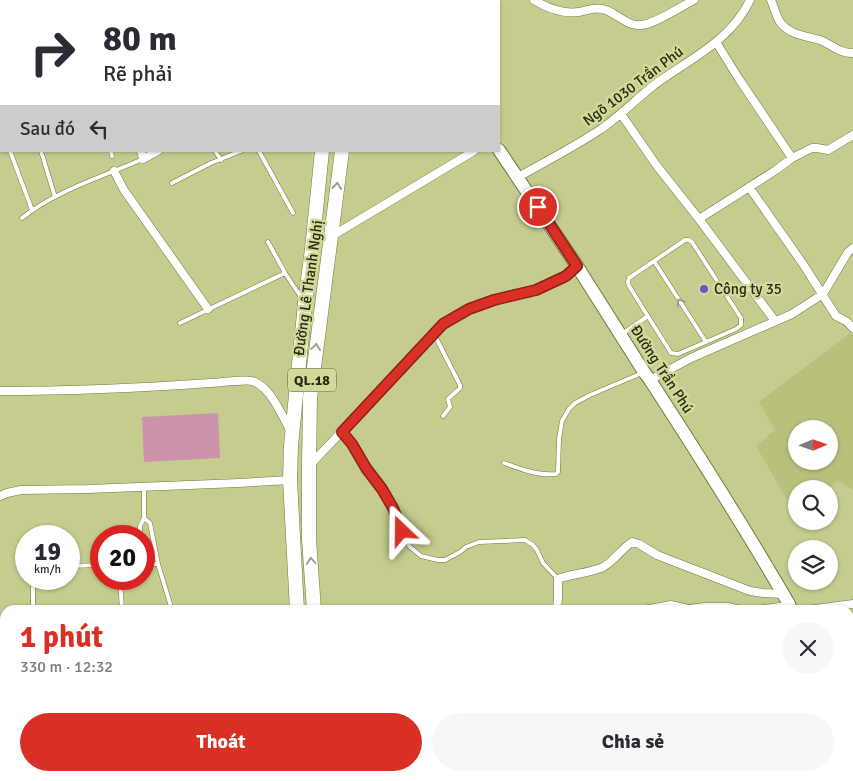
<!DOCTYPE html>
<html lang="vi">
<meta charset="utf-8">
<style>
:root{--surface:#fff;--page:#f7f7f7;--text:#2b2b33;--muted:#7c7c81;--accent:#d93025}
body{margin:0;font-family:Signika,sans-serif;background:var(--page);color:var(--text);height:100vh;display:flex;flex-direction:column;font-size:19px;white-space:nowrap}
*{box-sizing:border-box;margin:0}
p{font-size:16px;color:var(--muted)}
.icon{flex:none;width:28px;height:28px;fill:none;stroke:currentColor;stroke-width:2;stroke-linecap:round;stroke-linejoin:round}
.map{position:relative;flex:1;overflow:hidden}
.sheet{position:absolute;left:0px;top:605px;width:854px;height:176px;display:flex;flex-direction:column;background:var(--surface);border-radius:15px 15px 0 0;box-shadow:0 1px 4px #0004}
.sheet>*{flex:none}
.guide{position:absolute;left:0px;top:0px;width:500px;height:152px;box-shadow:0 1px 4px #0004;background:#fff;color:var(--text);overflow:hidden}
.needle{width:32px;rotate:88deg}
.tools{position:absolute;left:788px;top:420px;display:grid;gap:10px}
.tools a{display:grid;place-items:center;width:50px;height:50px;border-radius:50%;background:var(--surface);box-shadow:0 1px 4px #0004;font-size:25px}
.speed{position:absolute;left:15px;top:525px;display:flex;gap:10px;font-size:25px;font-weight:700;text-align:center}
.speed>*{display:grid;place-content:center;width:65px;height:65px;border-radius:50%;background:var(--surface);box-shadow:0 1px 4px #0004;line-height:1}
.speed small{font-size:12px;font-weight:400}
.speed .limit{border:8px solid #d22;background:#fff;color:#111}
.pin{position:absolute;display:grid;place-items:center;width:42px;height:42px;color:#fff;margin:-21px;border:2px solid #fff;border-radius:50%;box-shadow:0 1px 5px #0007}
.me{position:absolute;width:55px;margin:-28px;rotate:337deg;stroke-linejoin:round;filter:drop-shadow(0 0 4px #0008)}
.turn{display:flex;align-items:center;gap:18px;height:105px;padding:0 20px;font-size:22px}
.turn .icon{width:65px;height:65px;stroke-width:2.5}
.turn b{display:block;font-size:35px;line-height:42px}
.then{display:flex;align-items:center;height:48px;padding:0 20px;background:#0003;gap:10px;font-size:19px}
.round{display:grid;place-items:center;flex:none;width:52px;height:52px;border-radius:26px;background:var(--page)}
.summary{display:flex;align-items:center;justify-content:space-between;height:85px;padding:0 20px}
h1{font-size:30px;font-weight:800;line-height:38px;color:var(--accent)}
.button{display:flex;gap:10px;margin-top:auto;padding:10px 20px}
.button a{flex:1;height:58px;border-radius:30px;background:var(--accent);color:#fff;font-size:20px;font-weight:800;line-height:58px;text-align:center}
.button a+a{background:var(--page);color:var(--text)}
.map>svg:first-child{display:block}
.built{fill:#b9c07b;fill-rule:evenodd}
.green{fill:#cd93aa}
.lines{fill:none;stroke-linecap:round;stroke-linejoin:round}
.lane-casing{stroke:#73783d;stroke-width:5}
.street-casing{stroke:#73783d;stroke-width:9}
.primary-casing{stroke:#73783d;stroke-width:14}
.highway-casing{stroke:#73783d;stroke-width:15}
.lane{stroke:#fff;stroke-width:4}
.street{stroke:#fff;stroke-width:8}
.primary{stroke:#fff;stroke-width:12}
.highway{stroke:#fff;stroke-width:14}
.oneway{stroke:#9e9f94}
.route-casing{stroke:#8d1f18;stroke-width:12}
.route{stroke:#d93025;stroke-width:9}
.poi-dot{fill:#734fc8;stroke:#d2d99b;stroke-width:2}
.labels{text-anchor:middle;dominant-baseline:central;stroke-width:5;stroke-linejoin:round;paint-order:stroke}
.shield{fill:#d2d99b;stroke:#5b5e3a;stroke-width:1}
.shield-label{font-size:14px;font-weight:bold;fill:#282a11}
.street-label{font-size:15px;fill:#282a11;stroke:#d2d99b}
.poi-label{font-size:15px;fill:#282a11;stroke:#d2d99b;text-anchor:start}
</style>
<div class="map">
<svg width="853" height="781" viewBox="0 0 853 781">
<rect width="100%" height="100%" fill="#c5cc8e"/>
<path class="built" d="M850 333 853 335V490L838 480 829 489H796V515L756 446 775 430 759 402ZM796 429H829V461H796Z"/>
<path class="green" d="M218 413 220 458 144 462 142 417Z"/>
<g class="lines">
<g class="lane-casing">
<path id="lane" d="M150 0V1
M0 120 1 124
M10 151 32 210
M41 151 55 197
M111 151 112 156
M215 151 221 160
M259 151 293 213
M172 183 211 163 241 151
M22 218C57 190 102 177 143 159
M685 240H689L692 242 741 318V325L736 329 678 354 671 353 629 286 628 282 629 278Z
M268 242 285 273 301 297
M654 261 706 342
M180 323 285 273
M434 334 460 385V388L448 399 450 407 443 416
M622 334 648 316
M342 432 352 443 366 468 382 489 393 508 409 546 421 556 438 560H445L460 552 466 547 479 542 525 540 533 545 537 550 543 563 558 579
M504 463C520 469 539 476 556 474L558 472 559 439 562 421 569 409 575 403 590 395 642 373
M144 518 150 523 158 564 172 610
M140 536V526L144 518V487
M144 564H158
M69 566 101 565
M33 579V610
M120 579 122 610
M632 610 671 603 689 607 704 605H728L748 609 787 604
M0 691 5 690
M414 776V781
M652 776V781"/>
</g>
<g class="street-casing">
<path id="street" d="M35 0V1
M534 0C547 8 563 14 579 12 586 11 594 7 602 9 615 11 627 27 641 25 655 24 680 7 694 0
M771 0C774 7 776 16 780 22 789 35 807 36 820 40 831 44 840 54 853 53
M91 1 94 0
M716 42 739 79 792 158
M621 114 657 166 699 219 775 321
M141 151 143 159 158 151
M114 171 124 190 208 309
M518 177C545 162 572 148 598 131 618 118 635 100 654 85 688 60 731 41 750 0
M749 187 803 264 836 316 846 321 853 328
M699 219 776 170 792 158 812 148H817L828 150 853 135
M332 236 474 151
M650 380 691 358 792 314 823 294 848 252 853 248
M0 391C70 391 140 388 210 383 219 383 249 378 255 382 271 389 282 415 290 430
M309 466 443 325 469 309 494 300 536 290 566 276 577 266
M0 496 7 493 21 490 88 489 239 483 290 480
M557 610 558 598V579C571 574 588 573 601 568 613 563 621 549 632 542L639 544 657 555 675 562 750 591 763 593 783 594
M807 610 853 604
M830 776 833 781
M515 781V776
M725 781 728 776"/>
</g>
<g class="primary-casing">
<path id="primary" d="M400 0 401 1
M499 150 577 266 644 372 650 380C698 454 745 528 789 604L791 610
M849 707 853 716"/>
</g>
<g class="highway-casing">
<path id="highway" d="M337 0 338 1
M373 1 374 0
M297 610 290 480 291 446 305 303 312 249 322 151
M314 610 309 539V467L310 398 342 151
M329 776 330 781
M345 776 346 781"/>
</g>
<use href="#lane" class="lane"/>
<use href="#street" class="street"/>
<use href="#primary" class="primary"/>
<use href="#highway" class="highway"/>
</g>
<defs><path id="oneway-chevron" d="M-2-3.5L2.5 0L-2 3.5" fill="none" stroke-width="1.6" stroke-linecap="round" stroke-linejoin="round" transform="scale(1.25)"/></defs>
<g class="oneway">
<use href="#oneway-chevron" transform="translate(337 186) rotate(-84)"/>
<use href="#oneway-chevron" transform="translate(680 302) rotate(-123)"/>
<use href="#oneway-chevron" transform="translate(316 347) rotate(-83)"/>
<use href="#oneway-chevron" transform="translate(311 561) rotate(-94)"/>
</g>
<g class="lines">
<g class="route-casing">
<path id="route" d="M402 531 393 508 382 489 366 468 352 444 342 432 443 324 469 309 494 300 536 290 566 276 577 266 538 207"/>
</g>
<use href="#route" class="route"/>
</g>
<circle class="poi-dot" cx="704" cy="289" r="5"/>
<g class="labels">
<rect class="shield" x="288" y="368.5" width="48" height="23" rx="4"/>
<g class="shield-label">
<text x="312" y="380">QL.18</text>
</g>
<g class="street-label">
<text transform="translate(633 86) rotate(-37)">Ngõ 1030 Trần Phú</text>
<text transform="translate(308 288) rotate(-82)">Đường Lê Thanh Nghị</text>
<text transform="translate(662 369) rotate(57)">Đường Trần Phú</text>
</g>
<g class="poi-label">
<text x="714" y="289">Công ty 35</text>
</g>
</g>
</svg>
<div class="tools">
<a><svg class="needle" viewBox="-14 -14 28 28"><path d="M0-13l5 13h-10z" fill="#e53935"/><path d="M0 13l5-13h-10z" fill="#7c7c81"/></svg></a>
<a><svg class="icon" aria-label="search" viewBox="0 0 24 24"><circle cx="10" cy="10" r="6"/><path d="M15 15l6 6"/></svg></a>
<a><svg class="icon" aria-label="layers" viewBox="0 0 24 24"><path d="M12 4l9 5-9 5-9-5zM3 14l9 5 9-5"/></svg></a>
</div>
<div class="speed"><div>19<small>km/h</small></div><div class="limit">20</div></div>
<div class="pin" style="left:538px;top:207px;background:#d93025"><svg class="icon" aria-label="arrive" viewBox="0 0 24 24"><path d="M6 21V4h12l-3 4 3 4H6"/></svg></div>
<svg class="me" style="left:402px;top:531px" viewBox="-20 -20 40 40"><path d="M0-17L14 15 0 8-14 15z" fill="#d93025" stroke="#fff" stroke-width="4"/></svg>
<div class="guide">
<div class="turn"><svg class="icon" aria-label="right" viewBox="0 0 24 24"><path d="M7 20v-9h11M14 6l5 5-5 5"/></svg><div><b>80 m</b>Rẽ phải</div></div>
<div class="then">Sau đó<svg class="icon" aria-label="left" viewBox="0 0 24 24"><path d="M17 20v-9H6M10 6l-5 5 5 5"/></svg></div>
</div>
<section class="sheet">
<div class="summary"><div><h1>1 phút</h1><p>330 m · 12:32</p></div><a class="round"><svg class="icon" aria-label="close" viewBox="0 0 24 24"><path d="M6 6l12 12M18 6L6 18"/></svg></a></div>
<div class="button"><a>Thoát</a><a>Chia sẻ</a></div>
</section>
</div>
